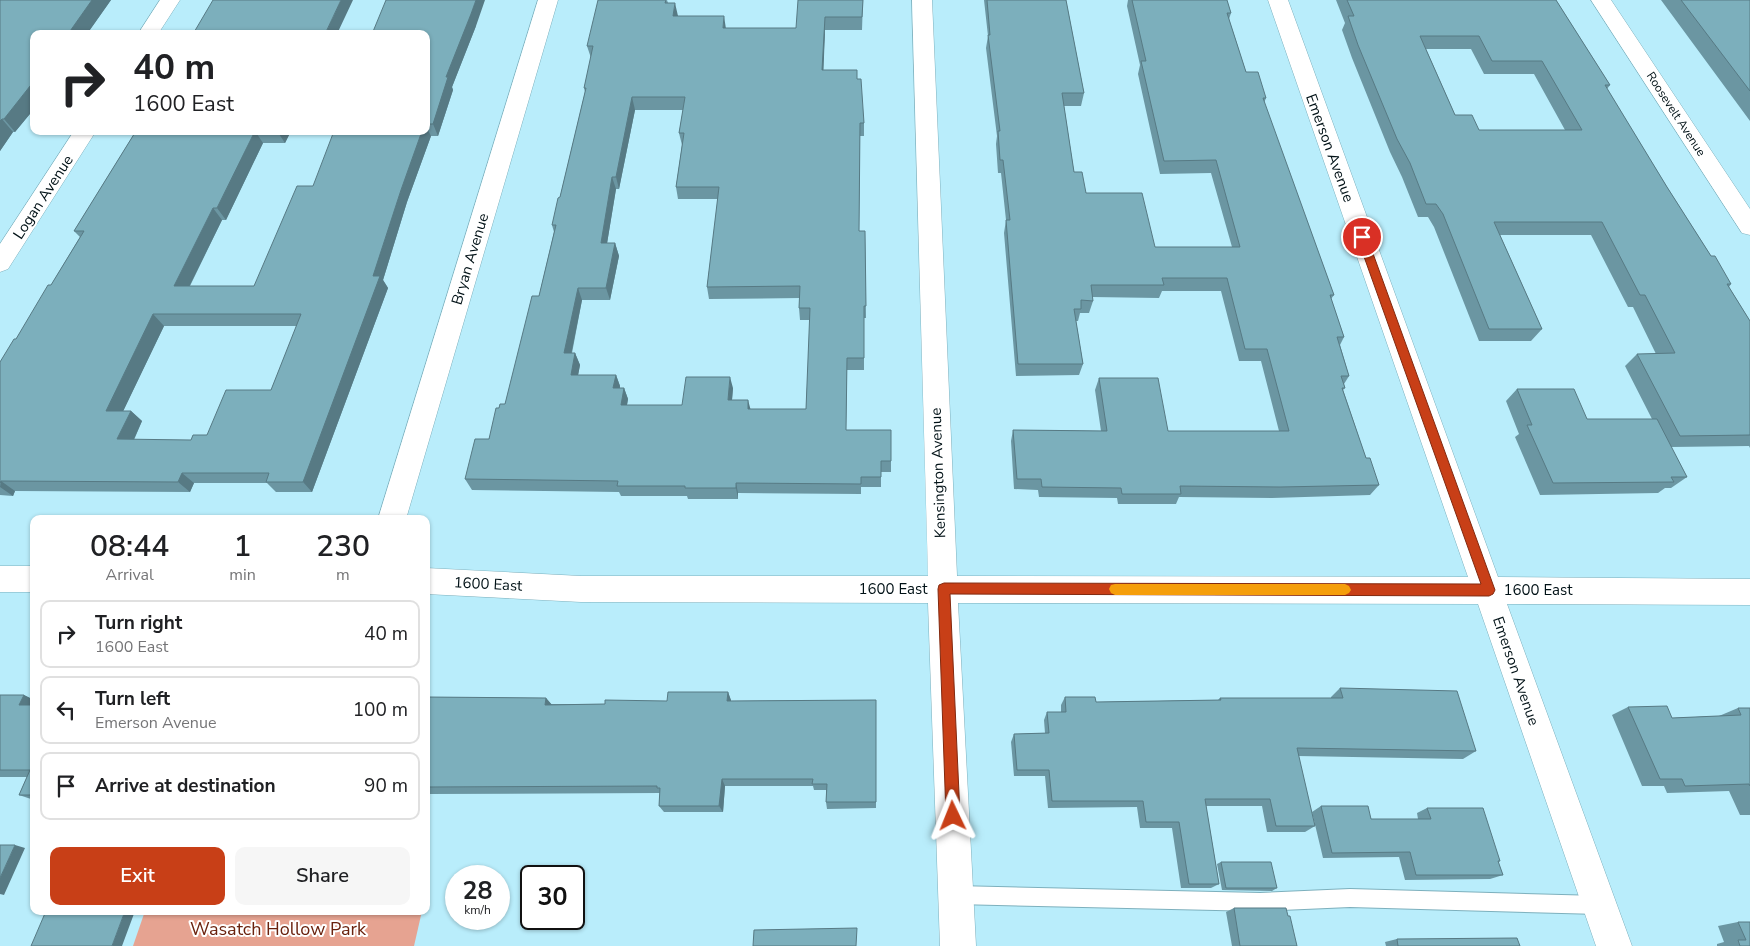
<!DOCTYPE html>
<style>
:root{--surface:#fff;--page:#f6f6f6;--text:#202124;--muted:#757577;--line:#e0e0e0;--accent:#c83f17}
body{margin:0;font-family:"Nunito Sans",sans-serif;background:var(--page);color:var(--text);height:100vh;display:flex;flex-direction:column;font-size:19px;white-space:nowrap}
*{box-sizing:border-box;margin:0}
p{font-size:16px;color:var(--muted)}
.icon{flex:none;width:28px;height:28px;fill:none;stroke:currentColor;stroke-width:2;stroke-linecap:round;stroke-linejoin:round}
.map{position:relative;flex:1;overflow:hidden}
.details{position:absolute;left:30px;top:515px;width:400px;height:400px;display:flex;flex-direction:column;background:var(--surface);border-radius:10px;box-shadow:0 1px 4px #0004}
.details>*{flex:none}
.guide{position:absolute;left:30px;top:30px;width:400px;height:105px;border-radius:10px;box-shadow:0 1px 4px #0004;background:#fff;color:var(--text);overflow:hidden}
.speed{position:absolute;left:445px;top:865px;display:flex;gap:10px;font-size:25px;font-weight:700;text-align:center}
.speed>*{display:grid;place-content:center;width:65px;height:65px;border-radius:50%;background:var(--surface);box-shadow:0 1px 4px #0004;line-height:1}
.speed small{font-size:12px;font-weight:400}
.speed .limit{border:2px solid #111;border-radius:8px;background:#fff;color:#111}
.pin{position:absolute;display:grid;place-items:center;width:42px;height:42px;color:#fff;margin:-21px;border:2px solid #fff;border-radius:50%;box-shadow:0 1px 5px #0007}
.me{position:absolute;width:55px;margin:-28px;rotate:358deg;stroke-linejoin:round;filter:drop-shadow(0 0 4px #0008)}
.turn{display:flex;align-items:center;gap:18px;height:105px;padding:0 20px;font-size:22px}
.turn .icon{width:65px;height:65px;stroke-width:2.5}
.turn b{display:block;font-size:35px;line-height:42px}
.eta{display:flex;justify-content:space-evenly;align-items:center;height:85px;text-align:center}
.eta b{font-size:30px;font-weight:600;line-height:35px}
.action{display:flex;gap:10px;margin-top:auto;padding:10px 20px}
.action a{flex:1;height:58px;border-radius:10px;background:var(--accent);color:#fff;font-size:20px;font-weight:600;line-height:58px;text-align:center}
.action a+a{background:var(--page);color:var(--text)}
ul{padding:0;list-style:none}
li{display:flex;align-items:center;gap:15px;height:68px;margin:0 10px 8px;padding:0 10px;border:2px solid var(--line);border-radius:10px}
li div{flex:1}
li b{display:block;font-size:19px}
li em{font-style:normal}
.map>svg:first-child{display:block}
.green{fill:#e6a391}
.lines{fill:none;stroke-linecap:round;stroke-linejoin:round}
.lane-casing{stroke:#7db0bd;stroke-width:2}
.street-casing{stroke:#7db0bd;stroke-width:1}
.lane{fill:#fff;fill-rule:evenodd}
.street{fill:#fff;fill-rule:evenodd}
.wall{fill:#6b96a2;fill-rule:evenodd}
.shaded-wall{fill:#577a84}
.building{fill:#7cafbc;stroke:#577a84;fill-rule:evenodd}
.route{fill:#c83f17;stroke:#82290f}
.slow{fill:#f59e0b}
.labels{text-anchor:middle;dominant-baseline:central;stroke-width:4;stroke-linejoin:round;paint-order:stroke}
.far-street-label{font-size:12px;fill:#001116;stroke:#fff}
.street-label{font-size:15px;fill:#001116;stroke:#fff}
.near-park-label{font-size:18px;fill:#6a220e;stroke:#fff}
</style>
<div class="map">
<svg width="1750" height="946" viewBox="0 0 1750 946">
<rect width="100%" height="100%" fill="#b9edfb"/>
<path class="green" d="M145 911H422L414 946H133Z"/>
<g class="lines">
<g class="lane-casing">
<path id="lane" d="M956 886 1260 893 1350 889 1599 896 1605 899 1608 905 1605 911 1599 914 1350 907 1260 911 956 904 950 901 947 895 950 889Z"/>
</g>
<g class="street-casing">
<path id="street" d="M160 0H180L158 34H138Z
M538 0H558L406 519H378Z
M912 0H932L957 576 1468 577 1268 0H1288L1498 577 1750 579V605L1507 604 1632 946H1596L1478 604 958 603 976 946H940L928 603 581 602 426 594V568L581 576H928Z
M1591 0H1611L1750 209V235L1742 233Z
M74 131H96L8 269 0 272V244Z
M0 566H34V592H0Z"/>
</g>
<use href="#lane" class="lane"/>
<use href="#street" class="street"/>
</g>
<path class="wall" d="M0 0H111L87 34H34V109L15 132H13L0 151Z
M667 0 668 3 678 16 726 28H796L863 0 862 30H825L823 70H857V79L864 123V136H860L859 231H865L866 318H864V370H847L846 430 891 461V472H881V487H861V494L738 493V499H688L687 496H621L619 492 472 490 465 479 489 439 499 408 505 404 539 296 554 232 552 225 560 197 585 92 584 88 591 58 587 46ZM635 110H683L679 133 682 145 676 187 678 199H718L707 287 709 299 800 298 799 308 800 320H810L806 409H750L732 400 733 388 682 405H627L628 399 624 388H620V386L616 375H578L580 365 575 353H572L582 300H610L619 256 615 243H607L616 189H619Z
M984 0H1066L1084 93 1081 106H1064L1074 172 1086 193 1155 247H1232L1211 173 1160 174 1138 74 1140 65 1127 6 1128 0H1227L1231 13 1229 19 1246 72 1266 98 1264 103 1334 295 1331 299 1344 337 1340 345 1349 376 1344 384 1345 388 1343 390 1366 458 1379 485 1370 495 1272 498 1179 497 1176 504H1118L1117 498 1039 497 1038 490 1014 489 1011 441 1013 430 1101 431 1095 390 1099 378 1168 431H1279L1261 361H1239L1221 291H1162L1159 298 1092 297 1093 301 1089 313H1080L1078 321H1076L1083 364 1079 375 1016 376 1004 233 1006 220 1001 173H998L996 144 997 136 986 48 988 36Z
M1336 0H1556L1610 85 1607 89 1667 187 1711 256 1731 284 1729 287 1750 321V448L1749 446 1671 447 1687 477 1671 488H1665L1658 493 1540 495 1515 437 1519 434 1506 401 1517 389 1587 419H1652L1625 366 1637 354H1656L1633 307H1628L1591 235H1500L1542 329 1531 341H1479L1434 227 1428 217H1418L1402 177 1390 152 1352 58 1342 30 1345 23ZM1426 49H1471L1484 74H1534L1565 130H1479L1455 115Z
M1661 0H1750V121Z
M476 26 452 87 453 90 438 136H431L407 202 383 280 388 288 312 492H276L267 483H194L190 492 15 491 13 496 0 495V362L16 339 51 285 80 237 74 231 136 131H291L285 143H263L226 220H222L190 286H254L313 186 426 131V34ZM164 326H297L271 390 207 435 191 440H134L142 421 131 411H123Z
M1340 688 1476 751 1463 759 1298 756 1315 826 1305 832H1267L1262 806H1206L1219 884 1211 888H1181L1172 828H1140L1137 807 1048 808 1045 776H1014L1011 742 1014 734 1045 733 1044 720 1047 712H1061V705L1065 697 1096 702 1218 700 1220 698H1331V697Z
M728 692 731 701 876 700V808L827 809 826 802V790H814L813 786H725L723 812H664L659 806 660 793 426 794V697L546 698 551 704H605L667 701Z
M0 695H24L34 700V800L19 795 27 777H0Z
M1628 707 1672 718 1719 716 1738 708H1750V815H1740L1729 791 1667 793 1664 786H1642L1612 715Z
M1321 806 1371 819H1418L1417 813 1427 808 1500 861 1498 862 1503 875 1490 879 1405 880 1399 857 1323 858 1312 812Z
M1221 862 1277 888 1272 891 1222 890 1217 864Z
M1234 908 1297 946H1232L1226 912Z
M1738 922 1750 946H1717V944L1724 942 1718 926Z
M1397 939 1520 946H1386L1385 942Z"/>
<path class="shaded-wall" d="M92 0H111L87 34H68Z
M341 0H353L337 34H325Z
M476 0H485L476 26 452 87 453 90 438 136 433 124 446 77Z
M675 3 678 16H673Z
M724 16 726 29 723 28Z
M825 17V30L823 83 822 70Z
M34 81V109L15 132 4 119Z
M632 97 635 110 619 189 616 177Z
M2 119 13 132 0 151V121Z
M426 126 431 136 407 202 383 280 388 288 312 492 303 482 373 276 401 190 422 131H426Z
M255 131 263 143 226 220 217 208Z
M277 131H291L285 143Z
M612 177 616 189 605 256 601 243Z
M213 208 222 220 184 297 174 286Z
M615 243 619 256 610 300 606 288Z
M578 288 582 300 569 365 564 353Z
M153 314 164 326 118 422 106 411Z
M575 353 580 365 576 386 571 375Z
M616 375 620 386 618 399 613 388Z
M730 377 733 388 731 411 728 400Z
M624 388 628 399 625 416 621 405Z
M748 400 751 411 748 409Z
M131 411 142 421 129 450 117 439Z
M182 473 194 483 190 492 178 482Z
M1 481 15 491 13 496 0 487Z
M736 483 738 493V499L736 488Z
M728 692 731 700V709L727 701Z
M24 695 34 700V712L19 705Z
M546 698 553 706 545 705Z
M722 779 725 786 723 812 719 806Z
M15 845 25 848 4 895 0 894V878Z
M125 911H135L122 946H112Z"/>
<path class="building" d="M0 0H92L68 34H34V81L4 119H2L0 121Z
M213 0H341L325 34H193Z
M386 0H476L471 14 446 77H448L433 124H426V34H372Z
M598 0H666L665 3H675L673 16H724L723 28H796L798 0H863L862 17H825L822 70H857V79H861L864 123H860L859 231H865L866 306H864V358H847L846 430H891V461H881V477H861V484L736 483V488H685V486H617L618 481 465 479 475 439H489L496 408H499L500 404H505L532 296H539L556 225H552L558 198 560 197 586 88H584L593 46H587ZM632 97H685L679 133H684L676 187H719L707 287 800 286 799 308H810L806 409H748V400H728L730 377H686L682 405H621L624 388H613L616 375H571L575 353H564L578 288H606L615 243H601L612 177H616Z
M987 0H1066L1084 93H1062L1074 172H1082L1086 193H1142L1155 247H1240L1216 160 1164 161 1141 61H1146L1132 0H1227L1231 13H1227L1246 72H1258L1266 98H1263L1334 295H1330L1344 337H1337L1349 376H1341L1345 388H1342L1366 458H1370L1379 485 1280 487 1180 486 1181 494H1122L1121 488 1042 487 1041 479H1017L1013 430 1107 431 1099 378H1158L1168 431H1289L1267 349H1245L1227 278H1162L1164 285H1091L1093 301 1081 300V309H1074L1083 364H1018L1006 220H1010L1003 160H1000L998 131H1000L988 35H990Z
M1347 0H1556L1610 85H1605L1667 187 1711 256H1715L1731 284H1727L1750 321V435L1680 436 1637 354 1675 353 1645 295H1640L1602 222H1494L1542 329H1489L1443 214 1436 204H1426L1410 163 1397 139 1358 45 1348 16H1354ZM1420 36H1479L1492 61H1542L1582 130H1479L1472 115H1455Z
M1681 0H1750V91Z
M136 131H255L217 208H213L174 286H254L297 186H313L334 131H422L401 190 373 276H380L303 482H266L269 473H182L178 482 1 481 0 483V362L14 339H16L48 285H51L84 231H74ZM153 314H301L271 390H226L207 435H193L191 440 117 439 131 411H106Z
M1517 389H1574L1587 419H1657L1687 477H1671L1674 482 1553 483 1527 425H1532Z
M1340 688 1457 691 1476 751 1297 748 1315 826H1276L1270 799H1205L1219 884H1189L1179 822H1146L1143 801H1052L1049 770H1017L1014 734 1049 733 1047 712H1066L1065 697H1095L1096 702 1221 700 1220 698H1343Z
M668 692H728L727 701 876 700V802H826L827 784H812L813 779H722L719 806H659L660 788H657V786L426 787V697L546 698 545 705 605 704V700L667 701Z
M0 695H24L19 705H34V795H19L30 770H0Z
M1667 706 1672 718 1741 715 1738 708H1750V786L1749 784 1685 786 1682 779H1660L1628 707Z
M1321 806H1368L1371 819H1431L1427 808H1483L1500 861H1498L1503 875H1416L1410 852 1332 853Z
M0 845H15L0 878Z
M1221 862H1271L1277 888H1226Z
M1234 908H1286L1288 916H1290L1297 946H1240Z
M46 911H125L112 946H31Z
M1738 922H1750V946H1740L1738 940H1746Z
M857 928 856 946H753L754 930Z
M1517 938 1520 946H1398L1397 939Z"/>
<path class="route" d="M1362 233 1367 237 1495 590 1493 594 1489 596 950 594 960 816 958 821 953 823 948 821 946 816 938 589 939 585 944 583 1481 584 1357 237Z"/>
<path class="slow" d="M1115 584H1345L1349 586 1351 590 1349 593 1345 595H1115L1111 593 1109 589 1111 585Z"/>
<g class="labels">
<g class="far-street-label">
<text transform="translate(1676 114) rotate(57)">Roosevelt Avenue</text>
</g>
<g class="street-label">
<text transform="translate(1330 148) rotate(70)">Emerson Avenue</text>
<text transform="translate(43 197) rotate(-57)">Logan Avenue</text>
<text transform="translate(470 259) rotate(-73)">Bryan Avenue</text>
<text transform="translate(938 473) rotate(-92)">Kensington Avenue</text>
<text transform="translate(488 584) rotate(3)">1600 East</text>
<text x="893" y="589">1600 East</text>
<text x="1538" y="590">1600 East</text>
<text transform="translate(1516 671) rotate(71)">Emerson Avenue</text>
</g>
<g class="near-park-label">
<text x="278" y="929">Wasatch Hollow Park</text>
</g>
</g>
</svg>
<div class="speed"><div>28<small>km/h</small></div><div class="limit">30</div></div>
<div class="pin" style="left:1362px;top:237px;background:#d93025"><svg class="icon" aria-label="arrive" viewBox="0 0 24 24"><path d="M6 21V4h12l-3 4 3 4H6"/></svg></div>
<svg class="me" style="left:953px;top:816px" viewBox="-20 -20 40 40"><path d="M0-17L14 15 0 8-14 15z" fill="#c83f17" stroke="#fff" stroke-width="4"/></svg>
<div class="guide">
<div class="turn"><svg class="icon" aria-label="right" viewBox="0 0 24 24"><path d="M7 20v-9h11M14 6l5 5-5 5"/></svg><div><b>40 m</b>1600 East</div></div>
</div>
<section class="details">
<div class="eta">
<div><b>08:44</b><p>Arrival</p></div>
<div><b>1</b><p>min</p></div>
<div><b>230</b><p>m</p></div>
</div>
<ul>
<li><svg class="icon" aria-label="right" viewBox="0 0 24 24"><path d="M7 20v-9h11M14 6l5 5-5 5"/></svg><div><b>Turn right</b><p>1600 East</p></div><em>40 m</em></li>
<li><svg class="icon" aria-label="left" viewBox="0 0 24 24"><path d="M17 20v-9H6M10 6l-5 5 5 5"/></svg><div><b>Turn left</b><p>Emerson Avenue</p></div><em>100 m</em></li>
<li><svg class="icon" aria-label="arrive" viewBox="0 0 24 24"><path d="M6 21V4h12l-3 4 3 4H6"/></svg><div><b>Arrive at destination</b></div><em>90 m</em></li>
</ul>
<div class="action"><a>Exit</a><a>Share</a></div>
</section>
</div>
